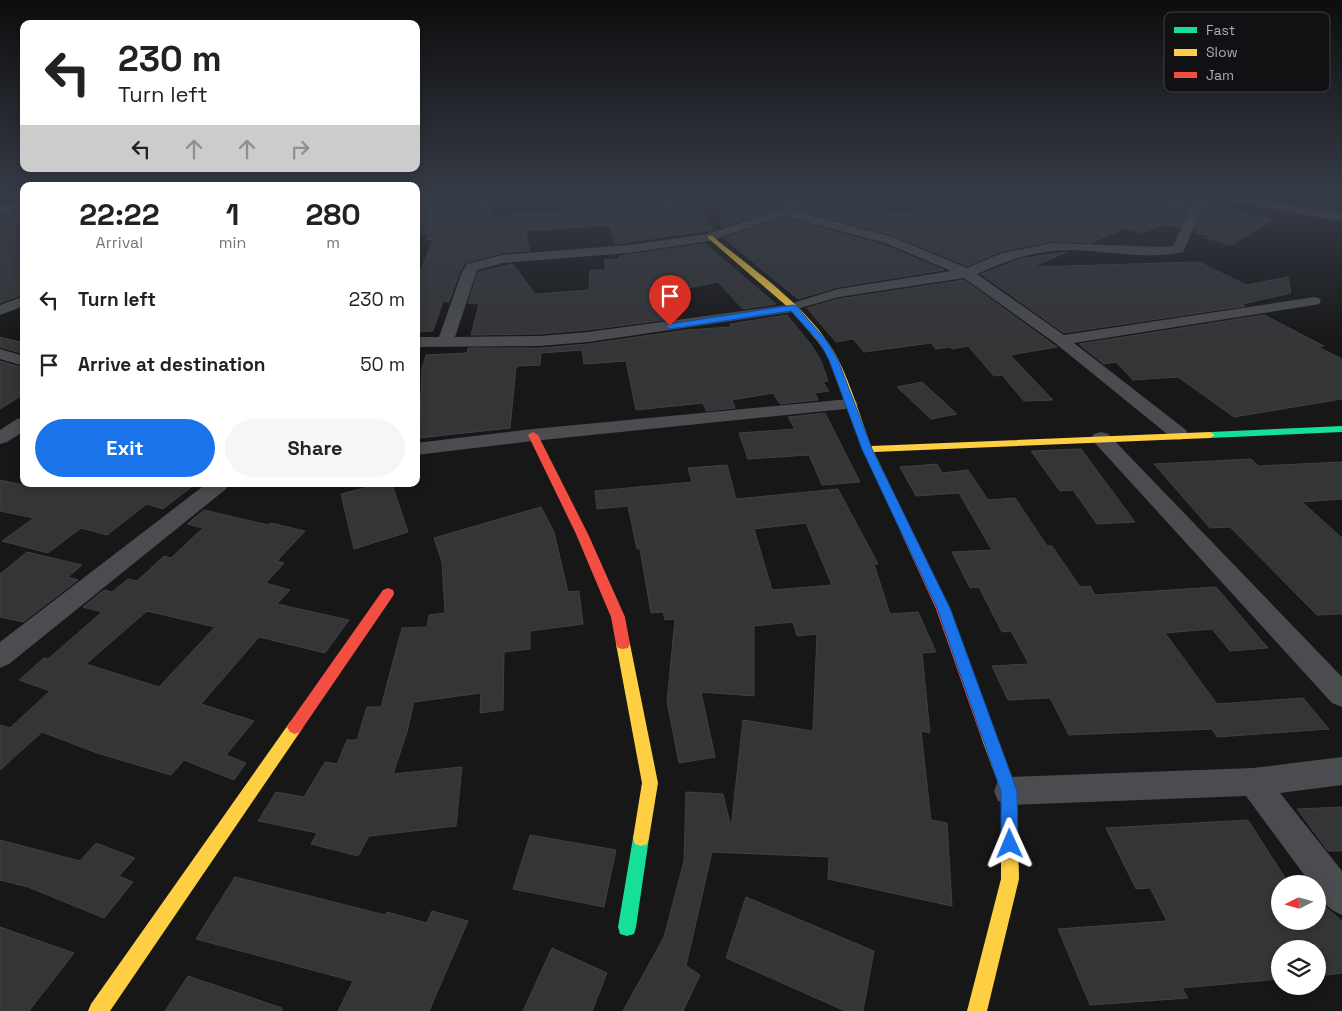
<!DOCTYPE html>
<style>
:root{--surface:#fff;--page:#f6f6f6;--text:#222;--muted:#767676;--accent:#1a73e8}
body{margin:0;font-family:"Space Grotesk",sans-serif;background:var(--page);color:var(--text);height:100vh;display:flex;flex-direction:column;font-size:19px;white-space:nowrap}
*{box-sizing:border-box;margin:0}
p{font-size:16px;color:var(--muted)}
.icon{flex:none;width:28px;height:28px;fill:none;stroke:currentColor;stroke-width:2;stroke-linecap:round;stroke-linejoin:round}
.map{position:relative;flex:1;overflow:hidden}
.panel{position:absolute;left:20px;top:182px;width:400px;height:305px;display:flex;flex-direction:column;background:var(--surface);border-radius:10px;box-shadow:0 2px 8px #0003}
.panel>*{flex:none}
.top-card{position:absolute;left:20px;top:20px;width:400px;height:152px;border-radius:10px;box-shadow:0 2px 8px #0003;background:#fff;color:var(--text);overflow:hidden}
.needle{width:32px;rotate:264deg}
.controls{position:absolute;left:1271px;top:875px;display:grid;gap:10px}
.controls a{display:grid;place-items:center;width:55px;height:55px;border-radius:50%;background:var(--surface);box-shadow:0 2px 8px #0003;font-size:25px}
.pin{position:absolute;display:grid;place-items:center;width:42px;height:42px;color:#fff;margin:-51px -21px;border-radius:50% 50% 50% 0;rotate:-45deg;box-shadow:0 0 5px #0007}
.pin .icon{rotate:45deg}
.me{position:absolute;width:55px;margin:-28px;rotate:359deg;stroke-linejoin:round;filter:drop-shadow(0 0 4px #0008)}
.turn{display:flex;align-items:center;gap:18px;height:105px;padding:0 15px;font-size:22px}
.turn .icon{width:65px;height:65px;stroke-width:2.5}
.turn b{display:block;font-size:35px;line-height:42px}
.lanes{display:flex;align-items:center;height:48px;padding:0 15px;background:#0003;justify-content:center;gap:25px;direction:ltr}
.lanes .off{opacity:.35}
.eta{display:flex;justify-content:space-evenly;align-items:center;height:85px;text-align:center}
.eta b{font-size:30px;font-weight:700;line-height:35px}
.action{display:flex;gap:10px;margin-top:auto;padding:10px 15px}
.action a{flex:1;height:58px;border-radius:30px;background:var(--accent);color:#fff;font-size:20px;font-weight:700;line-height:58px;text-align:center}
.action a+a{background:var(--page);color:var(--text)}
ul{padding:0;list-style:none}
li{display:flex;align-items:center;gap:15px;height:65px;padding:0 15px}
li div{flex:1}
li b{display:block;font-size:19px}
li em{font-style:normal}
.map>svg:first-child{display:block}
.building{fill:#343537;stroke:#3f4043;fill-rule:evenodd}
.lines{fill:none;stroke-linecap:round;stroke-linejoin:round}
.street{fill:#4b4c50;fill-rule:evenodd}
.fast{fill:#16e098;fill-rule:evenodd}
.slow{fill:#ffcf43;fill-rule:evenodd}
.jam{fill:#f24e42;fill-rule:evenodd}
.route{fill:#1a73e8;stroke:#114b97}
.key{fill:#111113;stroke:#3e4045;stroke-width:1}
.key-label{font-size:14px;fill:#a8adb8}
</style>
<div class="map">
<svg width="1342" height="1011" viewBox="0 0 1342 1011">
<rect width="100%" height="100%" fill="#171717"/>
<path class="building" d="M606 199H625L627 203 694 199 713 230 615 244 610 225 526 231 529 251 502 253 465 263 460 271 449 302 443 301 433 331 416 332V282L433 239 426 240 428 234 416 233V214L433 207 445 210 470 208 471 201 492 200 491 216 561 212 559 203Z
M723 199H786L779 207 721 227Z
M803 199H827L927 218 902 199H1112L1128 204 1135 199 1192 201 1180 228 1166 224 1142 233 1126 228 1090 243 1052 241 1002 251 967 266 893 235 795 209Z
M1207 203 1238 209 1237 212 1274 219 1231 245 1206 238 1210 236 1194 232Z
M24 210V294L0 303V216Z
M784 218 884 245 944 270 838 287 798 299 724 238Z
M705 244 776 304 743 309 718 282 663 293 678 318 588 330 539 334 471 335 479 304 468 303 478 272 513 264 535 294 589 290 590 270H606L604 260 620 259 619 256Z
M1067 252 1032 267 1199 262 1246 285 1288 277 1291 293 1242 304 1245 306 1064 333 981 274 1023 258Z
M964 280 1057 347 1010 355 1053 400 1024 401 1002 375 994 376 968 346 952 349 950 347 936 349 931 343 864 352 853 339 836 342 807 308 839 299Z
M787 315 812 346 821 361 828 381 823 382 829 391 815 393 818 400 780 404 773 393 732 400 735 408 706 411 703 403 636 410 626 361 584 364 582 350 541 353 540 365 518 366 516 368 510 428 419 438 422 369 426 355 467 353 468 348H539L588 344 686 330 731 327 730 324Z
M1264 315 1324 346 1318 347 1342 359V399L1234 417 1178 377 1133 380 1116 362 1104 364 1079 344Z
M0 337 24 343V354L0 347Z
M0 361 24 368V394L0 409Z
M922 382 957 414 931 419 897 387Z
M825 413 860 482 822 485 809 455 748 459 739 433 795 429 788 417Z
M1081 449 1135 522 1097 524 1073 490 1060 491 1031 451Z
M1251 459 1258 466 1342 462V499L1302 502 1342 538V614L1317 615 1230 527 1210 528 1154 464Z
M937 464 942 473 968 470 988 500 1015 498 1047 546H1052L1080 587 1090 586 1095 595 1216 587 1268 648 1230 651 1212 629 1165 633 1217 704 1303 698 1329 729 1217 737 1212 729 1069 735 1050 698 1008 700 992 666 1029 664 1011 631 1002 632 979 587 970 588 952 552 992 550 959 493 916 496 900 467Z
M727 465 736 499 838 489 878 564H874L890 614 918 612 936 652 922 653 930 733 921 731 931 820 947 823 952 906 828 879 829 857 712 852 686 966 700 975 683 1011H623L664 937 684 861 686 792 723 794 731 828 743 720 813 731 817 634 797 636 793 622 754 626V696L701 692 715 757 679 763 667 702 675 619 665 620 663 612 651 613 640 549H637L628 506 597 509 595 491 692 482 688 468ZM806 523 832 585 772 590 754 529Z
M0 480 19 484H195L163 509 147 504 107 535 81 528 48 553 2 541 34 518 0 511Z
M379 484H392L408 532 354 549 341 494Z
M541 507 554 532 568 592 579 591 583 624 530 631V649L504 652 503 710 480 713 481 693 414 702 407 732 393 774 462 767 456 826 369 836 358 856 311 844 317 833 258 821 276 792 304 797 325 762 337 764 347 740H357L367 707H381L402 628 427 627 429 615 445 613 442 562 434 538Z
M204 510 268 525 271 523 305 531 277 561 284 563 266 583 290 590 277 604 349 620 325 653 259 637 201 704 254 721 226 755 246 763 234 780 184 760 171 775 97 753 42 732 0 770V725L10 728 50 691 19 680 44 658 48 659 102 612 83 607 104 590 112 592 128 579 137 581 164 556 171 558 203 528 187 524ZM147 611 215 627 159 687 86 664Z
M27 552 82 565 68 577 78 580 23 622 0 617V574Z
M1342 807V851H1328L1297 809Z
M1248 820 1289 884H1280V921H1318V893L1323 905 1342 921V973L1318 976V949H1280V979L1182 988 1188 998 1090 1005 1058 929 1167 921 1150 888 1136 889 1106 828Z
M530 835 616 850 604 907 513 889Z
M0 840 80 861 96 843 135 858 119 876 133 882 104 918 28 887 0 880Z
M235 877 385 915 387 912 427 923 432 911 468 921 429 1011H338L353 981 196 939Z
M746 897 874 951 863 1011H845L726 958Z
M0 927 74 953 29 1011H0Z
M552 948 607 973 592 1011H523Z
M188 976 282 1008V1011H165Z"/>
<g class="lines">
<path class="street" d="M431 199H448L416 212V205Z
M789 199H801L792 210 893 237 967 268 1002 253 1052 243 1163 247 1173 246 1195 199H1207L1183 252C1141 262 1093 246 1051 251 1025 254 1001 263 977 274L1064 335 1314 297 1319 298 1321 301 1319 304 1314 305 1074 343 1186 430 1188 434 1186 438 1179 440 1172 438 1055 343 964 278 839 297 800 308 793 312 588 342 539 346 416 347V337H439L462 272 467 264 502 255 629 245 708 234 780 209ZM784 216 885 243 951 271 838 289 786 305 588 332 539 336 455 337 477 270 503 263 629 253 710 241Z
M1227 199H1255L1342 213V221L1233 202Z
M24 201V208L0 214V206Z
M24 296V306L0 315V305Z
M0 349 24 356V366L0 359Z
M849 399 855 400 858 404 855 408 533 441 416 455V443L533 429Z
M24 417V431L7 442 0 444V430L17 419Z
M1101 432 1108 434 1342 677V707L1332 703 1094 442 1091 438 1094 434Z
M206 484H229L226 489 9 664 0 668V642Z
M1342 757V785L1280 793 1342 871V915C1328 909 1318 900 1318 884H1311L1246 796 1009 805 998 801 994 791 998 781 1009 777 1253 768Z"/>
<path class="fast" d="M1342 426V432L1210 438 1205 435 1210 432Z
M641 830 647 832 649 838 636 927 634 934 627 936 620 934 618 927 633 838 635 832Z"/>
<path class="slow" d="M708 236H712C755 271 812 309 838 359 851 385 861 419 871 446L1210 432 1215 435 1210 438 874 452 913 533 907 537 903 536 862 449 830 360 819 343 789 308 708 238Z
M623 639 628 640 630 644 658 783 649 838 647 844 641 846 635 844 633 838 642 783 616 644 618 640Z
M295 720 300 722 303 727 300 732 110 1011H88L91 1004 290 722Z
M989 730 994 732 997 737 1017 791 1019 879 987 1011H967L1001 879V791L981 737 984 732Z"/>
<path class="jam" d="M533 432 538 435 588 534 625 617 630 644 628 648 623 649 618 648 616 644 611 617 576 534 528 435Z
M907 529 913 533 950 609 997 737 994 742 989 744 984 742 981 737 936 609 901 533Z
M388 588 393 590 394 593 393 596 300 732 295 734 290 732 287 727 290 722 383 590Z"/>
</g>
<linearGradient id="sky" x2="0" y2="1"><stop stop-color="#0d0d0d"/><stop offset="0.58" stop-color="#363c47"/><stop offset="1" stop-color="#363c47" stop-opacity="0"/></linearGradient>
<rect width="1342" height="341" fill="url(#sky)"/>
<path class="route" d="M793 305 796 306 826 340 838 360 872 449 950 608 1017 791 1018 844 1016 850 1010 852 1004 850 1001 844V791L937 608 862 449 829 360 820 343 791 311 670 329 665 326 670 324Z"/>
<rect x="1164" y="12" width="166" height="80" rx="8" class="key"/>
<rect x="1174" y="27" width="23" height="6" fill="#16e098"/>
<rect x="1174" y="49" width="23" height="7" fill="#ffcf43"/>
<rect x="1174" y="72" width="23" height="6" fill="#f24e42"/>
<g class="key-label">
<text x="1206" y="35">Fast</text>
<text x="1206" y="57">Slow</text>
<text x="1206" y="80">Jam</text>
</g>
</svg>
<div class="controls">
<a><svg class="needle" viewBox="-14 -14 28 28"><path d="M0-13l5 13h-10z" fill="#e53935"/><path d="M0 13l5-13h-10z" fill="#767676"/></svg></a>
<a><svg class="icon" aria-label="layers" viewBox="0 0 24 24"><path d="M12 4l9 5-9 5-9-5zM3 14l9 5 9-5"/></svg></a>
</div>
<div class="pin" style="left:670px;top:326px;background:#d93025"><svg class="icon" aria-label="arrive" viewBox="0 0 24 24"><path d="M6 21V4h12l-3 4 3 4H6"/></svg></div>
<svg class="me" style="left:1010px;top:844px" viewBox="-20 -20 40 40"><path d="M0-17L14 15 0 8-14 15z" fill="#1a73e8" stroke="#fff" stroke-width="4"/></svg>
<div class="top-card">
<div class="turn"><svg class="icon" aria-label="left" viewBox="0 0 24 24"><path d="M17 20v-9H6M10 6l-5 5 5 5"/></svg><div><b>230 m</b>Turn left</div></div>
<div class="lanes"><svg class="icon" aria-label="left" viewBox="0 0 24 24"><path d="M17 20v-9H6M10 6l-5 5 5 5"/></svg><svg class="icon off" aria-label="ahead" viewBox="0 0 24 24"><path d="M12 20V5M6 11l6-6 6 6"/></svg><svg class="icon off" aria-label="ahead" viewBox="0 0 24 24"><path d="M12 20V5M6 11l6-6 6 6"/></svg><svg class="icon off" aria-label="right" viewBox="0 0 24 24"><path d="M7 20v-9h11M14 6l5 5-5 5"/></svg></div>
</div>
<section class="panel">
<div class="eta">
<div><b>22:22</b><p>Arrival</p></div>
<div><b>1</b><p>min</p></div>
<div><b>280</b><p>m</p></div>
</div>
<ul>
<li><svg class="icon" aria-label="left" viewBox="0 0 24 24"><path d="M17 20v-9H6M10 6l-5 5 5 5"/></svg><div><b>Turn left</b></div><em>230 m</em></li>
<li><svg class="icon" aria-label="arrive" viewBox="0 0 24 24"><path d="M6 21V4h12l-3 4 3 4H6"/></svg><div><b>Arrive at destination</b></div><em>50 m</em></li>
</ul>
<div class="action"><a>Exit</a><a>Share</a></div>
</section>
</div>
